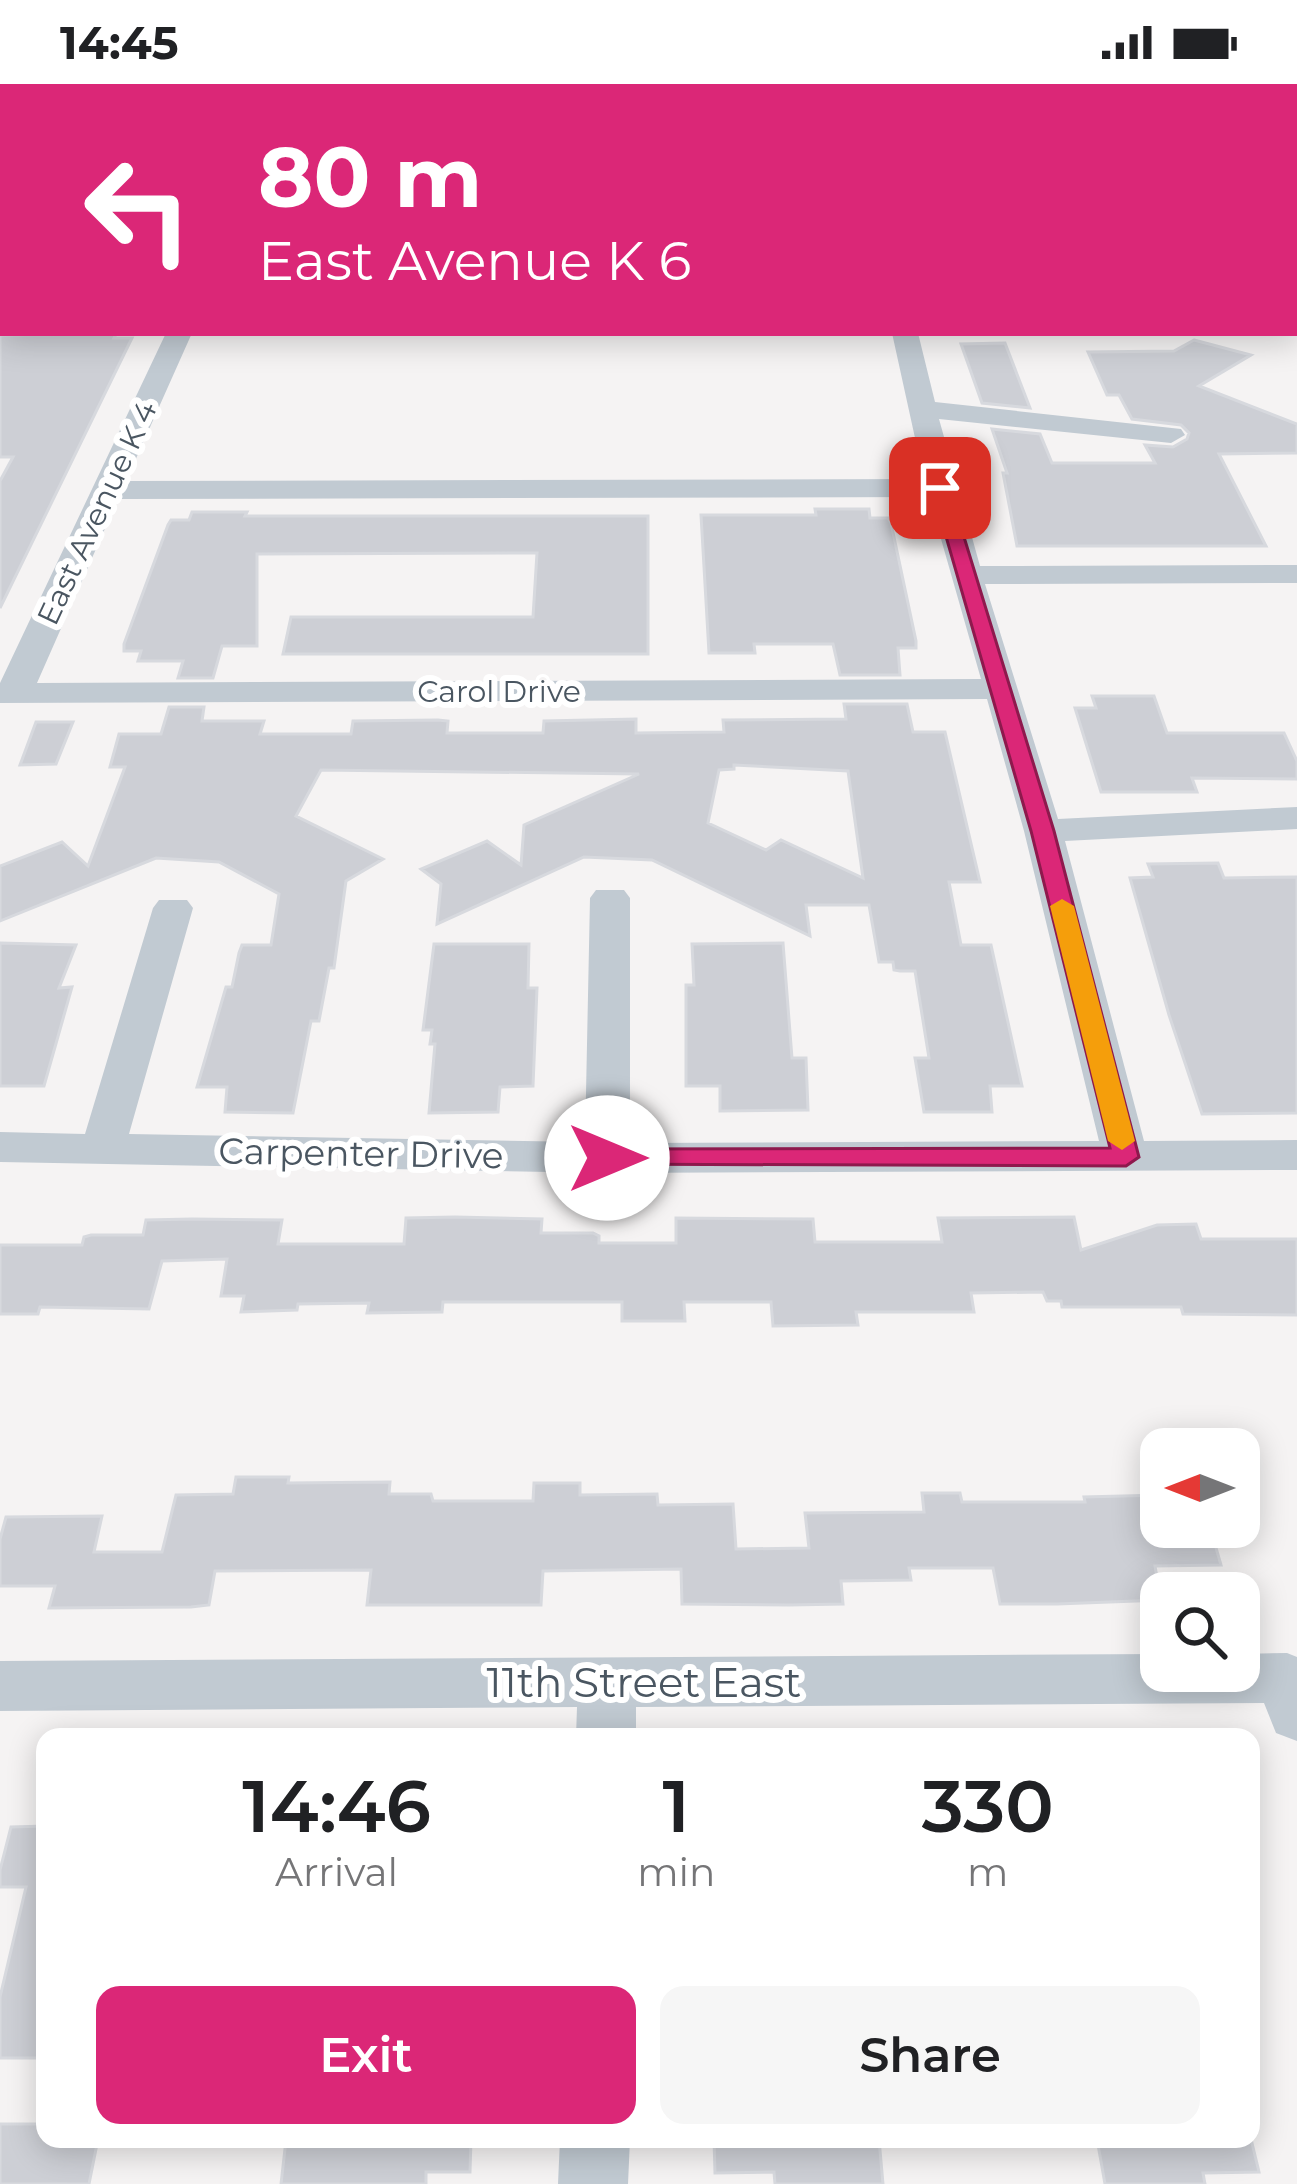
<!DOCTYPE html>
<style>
:root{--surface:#fff;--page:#f6f6f6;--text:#202124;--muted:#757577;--accent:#db2777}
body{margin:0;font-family:Montserrat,sans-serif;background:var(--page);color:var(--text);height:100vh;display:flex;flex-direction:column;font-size:45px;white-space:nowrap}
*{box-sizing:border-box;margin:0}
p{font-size:39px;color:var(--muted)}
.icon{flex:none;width:66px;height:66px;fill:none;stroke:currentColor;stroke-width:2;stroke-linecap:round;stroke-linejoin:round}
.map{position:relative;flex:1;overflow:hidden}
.sheet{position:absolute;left:36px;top:1644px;width:1224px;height:420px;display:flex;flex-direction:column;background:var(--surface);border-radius:24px;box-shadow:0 6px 30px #0003}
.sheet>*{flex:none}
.guide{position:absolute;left:0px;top:0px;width:1299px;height:252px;box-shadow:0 6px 30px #0003;background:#db2777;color:#fff;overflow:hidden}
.needle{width:78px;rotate:270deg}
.fabs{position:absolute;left:1140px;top:1344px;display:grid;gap:24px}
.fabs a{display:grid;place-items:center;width:120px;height:120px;border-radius:24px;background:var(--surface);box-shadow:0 6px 30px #0003;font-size:60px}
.pin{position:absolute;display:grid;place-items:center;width:102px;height:102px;color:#fff;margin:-51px;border-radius:24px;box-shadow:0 6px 18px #0006}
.me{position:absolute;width:132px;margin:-66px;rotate:90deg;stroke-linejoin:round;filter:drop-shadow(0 0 9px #0008)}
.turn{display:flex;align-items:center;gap:42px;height:252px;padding:0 60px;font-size:54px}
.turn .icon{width:156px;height:156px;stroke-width:2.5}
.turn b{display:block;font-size:84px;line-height:102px}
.eta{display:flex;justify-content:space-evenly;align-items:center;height:204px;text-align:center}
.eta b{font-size:72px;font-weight:600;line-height:84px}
.cta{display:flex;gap:24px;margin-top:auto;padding:24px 60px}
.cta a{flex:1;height:138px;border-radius:24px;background:var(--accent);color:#fff;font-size:48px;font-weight:600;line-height:138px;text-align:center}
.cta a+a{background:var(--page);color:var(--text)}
.status{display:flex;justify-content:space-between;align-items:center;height:84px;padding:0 60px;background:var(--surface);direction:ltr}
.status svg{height:33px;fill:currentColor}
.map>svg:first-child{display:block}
.building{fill:#cdcfd5;stroke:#d7d9de;stroke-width:3;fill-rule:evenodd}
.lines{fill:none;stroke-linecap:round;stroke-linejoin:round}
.minor{fill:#c1cad2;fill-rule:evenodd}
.tertiary{fill:#c1cad2;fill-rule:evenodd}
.route{fill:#db2777;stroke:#8e194d;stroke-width:3}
.slow{fill:#f59e0b}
.labels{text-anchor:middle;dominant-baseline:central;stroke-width:12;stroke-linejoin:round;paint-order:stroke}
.far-street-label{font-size:30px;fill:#4a5661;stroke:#fff}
.street-label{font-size:36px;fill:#4a5661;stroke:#fff}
.near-street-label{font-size:42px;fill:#4a5661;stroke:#fff}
</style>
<div class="status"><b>14:45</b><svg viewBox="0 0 49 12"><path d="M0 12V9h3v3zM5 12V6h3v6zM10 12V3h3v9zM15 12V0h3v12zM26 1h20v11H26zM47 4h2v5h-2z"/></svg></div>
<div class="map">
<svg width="1297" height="2100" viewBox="0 0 1297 2100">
<rect width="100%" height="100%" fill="#f5f3f3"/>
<path class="building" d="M116 250 114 254H132L0 524V397L13 373H0V251Z
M1194 256 1251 271 1199 302 1297 340V369L1219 370 1266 462H1017L1003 389H1007L992 345 1040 350 1052 379H1155L1145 361 1173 363 1187 355 1189 349 1181 341 1132 335 1119 311H1107L1088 268 1174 267Z
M1005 259 1030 324 982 319 961 260Z
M815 425H869L870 434H888L891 439 916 557V564H898L900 591H840L833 560H754L755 569H709L701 431H816Z
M192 428H247L245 432H648V570H283L291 533H533L537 469 257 470V562H222L213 594H178L183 577H138L141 567H124V560L168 441 171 436H189Z
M1092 612H1154L1167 649H1284L1297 677V695L1192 694 1197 708H1101L1075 624H1096Z
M844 620H907L913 648H945L980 798H949L961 861H991L1022 1002H990L992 1028H924L915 974H929L915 887H900L894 886 893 878H879L869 821H806L810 852 652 776 584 773 437 840 441 800 421 785 487 757 521 781 524 741 639 690 321 686 296 732 383 775 346 797 334 884H329L319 937H311L293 1029 225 1028 227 1003H197L226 903H232L239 869 242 861H271L279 810 219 778 156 774 0 837V782L62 758 88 782 125 683H110L119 650H161L169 623H204L202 637H264L260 650H351L353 637 438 636 448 637 447 649H543L544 637 636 635V649L724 648 723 636 846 635ZM734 681 848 687 863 794 781 756 766 766 708 739 719 686 734 685Z
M36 638H73L56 680 20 681Z
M1218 779 1224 794 1297 793V1029L1202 1030 1169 931 1130 794 1153 793 1148 780Z
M0 859 76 861 59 904 72 903 44 1002H0Z
M783 859 792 974H806L808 1026 720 1027V1002H686V901H694L692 860Z
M434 860H529L528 904H537L533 1002 500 1003 498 1028 429 1029 435 960H430L432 946H423Z
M455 1133 542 1135 541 1149H593L599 1152V1159H676V1134L813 1135 815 1158H942L938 1134 1074 1133 1081 1166 1157 1141 1196 1140 1201 1155H1297V1231L1183 1230 1181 1223H1062L1061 1217H1047L1043 1208 971 1209 974 1228H856L858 1241 773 1242 771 1218H684L685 1237H622V1218H443L442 1228 367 1229 369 1219 298 1220 297 1226 241 1228 244 1212H221L227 1175 162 1177 149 1225 40 1223 38 1230H0V1161H82L84 1153 91 1151H143L146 1136 192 1135 282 1136 278 1160H404L406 1134Z
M236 1393H289L288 1399 390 1398 389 1410H431L433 1417H533L534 1399H580V1411L657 1410 658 1421 733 1420 736 1465 809 1464 805 1429 924 1428 922 1409H960L962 1418H1085L1084 1413 1161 1411V1443H1210L1221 1481 1155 1482 1161 1516 1057 1520H1000L993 1484H909L911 1496 841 1497 843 1520 789 1521 682 1520 681 1485 543 1487 541 1521H367L371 1486 215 1487 209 1521 191 1523 49 1524 55 1502H0V1455L6 1433 102 1432 94 1468H162L176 1411 233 1410Z
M45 1742V1946L39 1974H0V1913L26 1803H0V1786L11 1743Z
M0 2040H45V2055H98L89 2100H0Z
M471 2055 470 2088H426V2100H281L286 2056Z
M714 2055H879L883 2100H775L774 2088 715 2089Z
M1097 2055H1251L1259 2088 1203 2089 1205 2100H1105Z"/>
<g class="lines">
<path class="minor" d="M281 0H301L280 3Z
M0 76H3V88H0Z
M1296 78H1297V91H1296Z
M1296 145H1297V159H1296Z
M166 249H192L126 397 924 395 892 249H918L935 318 1181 345 1185 351 1171 359 939 335 980 482 1297 481V499L985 500 1058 735 1297 723V745L1065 757 1144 1057 1297 1056V1086L607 1089 0 1078V1048L85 1050 153 824 159 816H187L193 824 129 1050 585 1058 590 814 596 806H624L630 814V1059L1099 1057 1024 747 987 615 0 619V599ZM929 413 981 595 37 599 118 415Z
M1287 1569 1297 1573V1657L1276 1649 1264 1619 636 1623V1653H576L577 1623 0 1627V1577L1161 1570V1587H1239V1570Z
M560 2055H630L628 2100H558Z"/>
<path class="tertiary" d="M1296 25H1297V39H1296Z
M0 26H3V40H0Z"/>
</g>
<path class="route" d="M940 398 949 404 1054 747 1139 1073 1126 1082 597 1080 593 1074 607 1065 1110 1064 1031 747 932 404Z"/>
<path class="slow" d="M1062 815 1074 822 1135 1057 1122 1066 1108 1057 1050 822Z"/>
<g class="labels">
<g class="far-street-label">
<text transform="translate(97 429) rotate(-65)">East Avenue K 4</text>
<text x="499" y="607">Carol Drive</text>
</g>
<g class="street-label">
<text transform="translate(361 1069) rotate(1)">Carpenter Drive</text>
</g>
<g class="near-street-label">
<text x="644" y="1598">11th Street East</text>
</g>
</g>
</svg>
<div class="fabs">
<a><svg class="needle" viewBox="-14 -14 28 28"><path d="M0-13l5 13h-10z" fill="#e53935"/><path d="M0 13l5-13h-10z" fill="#757577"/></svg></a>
<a><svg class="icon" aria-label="search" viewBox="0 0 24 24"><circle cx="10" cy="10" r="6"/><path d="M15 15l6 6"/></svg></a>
</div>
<div class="pin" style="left:940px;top:404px;background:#d93025"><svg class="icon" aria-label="arrive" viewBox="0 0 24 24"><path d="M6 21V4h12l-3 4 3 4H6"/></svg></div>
<svg class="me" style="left:607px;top:1074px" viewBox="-20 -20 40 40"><circle r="19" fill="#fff"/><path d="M0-13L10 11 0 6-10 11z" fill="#db2777"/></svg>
<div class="guide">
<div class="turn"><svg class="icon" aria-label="left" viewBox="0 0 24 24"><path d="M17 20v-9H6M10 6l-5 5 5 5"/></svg><div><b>80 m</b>East Avenue K 6</div></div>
</div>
<section class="sheet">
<div class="eta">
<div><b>14:46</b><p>Arrival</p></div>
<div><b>1</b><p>min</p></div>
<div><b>330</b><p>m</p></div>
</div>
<div class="cta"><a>Exit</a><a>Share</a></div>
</section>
</div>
